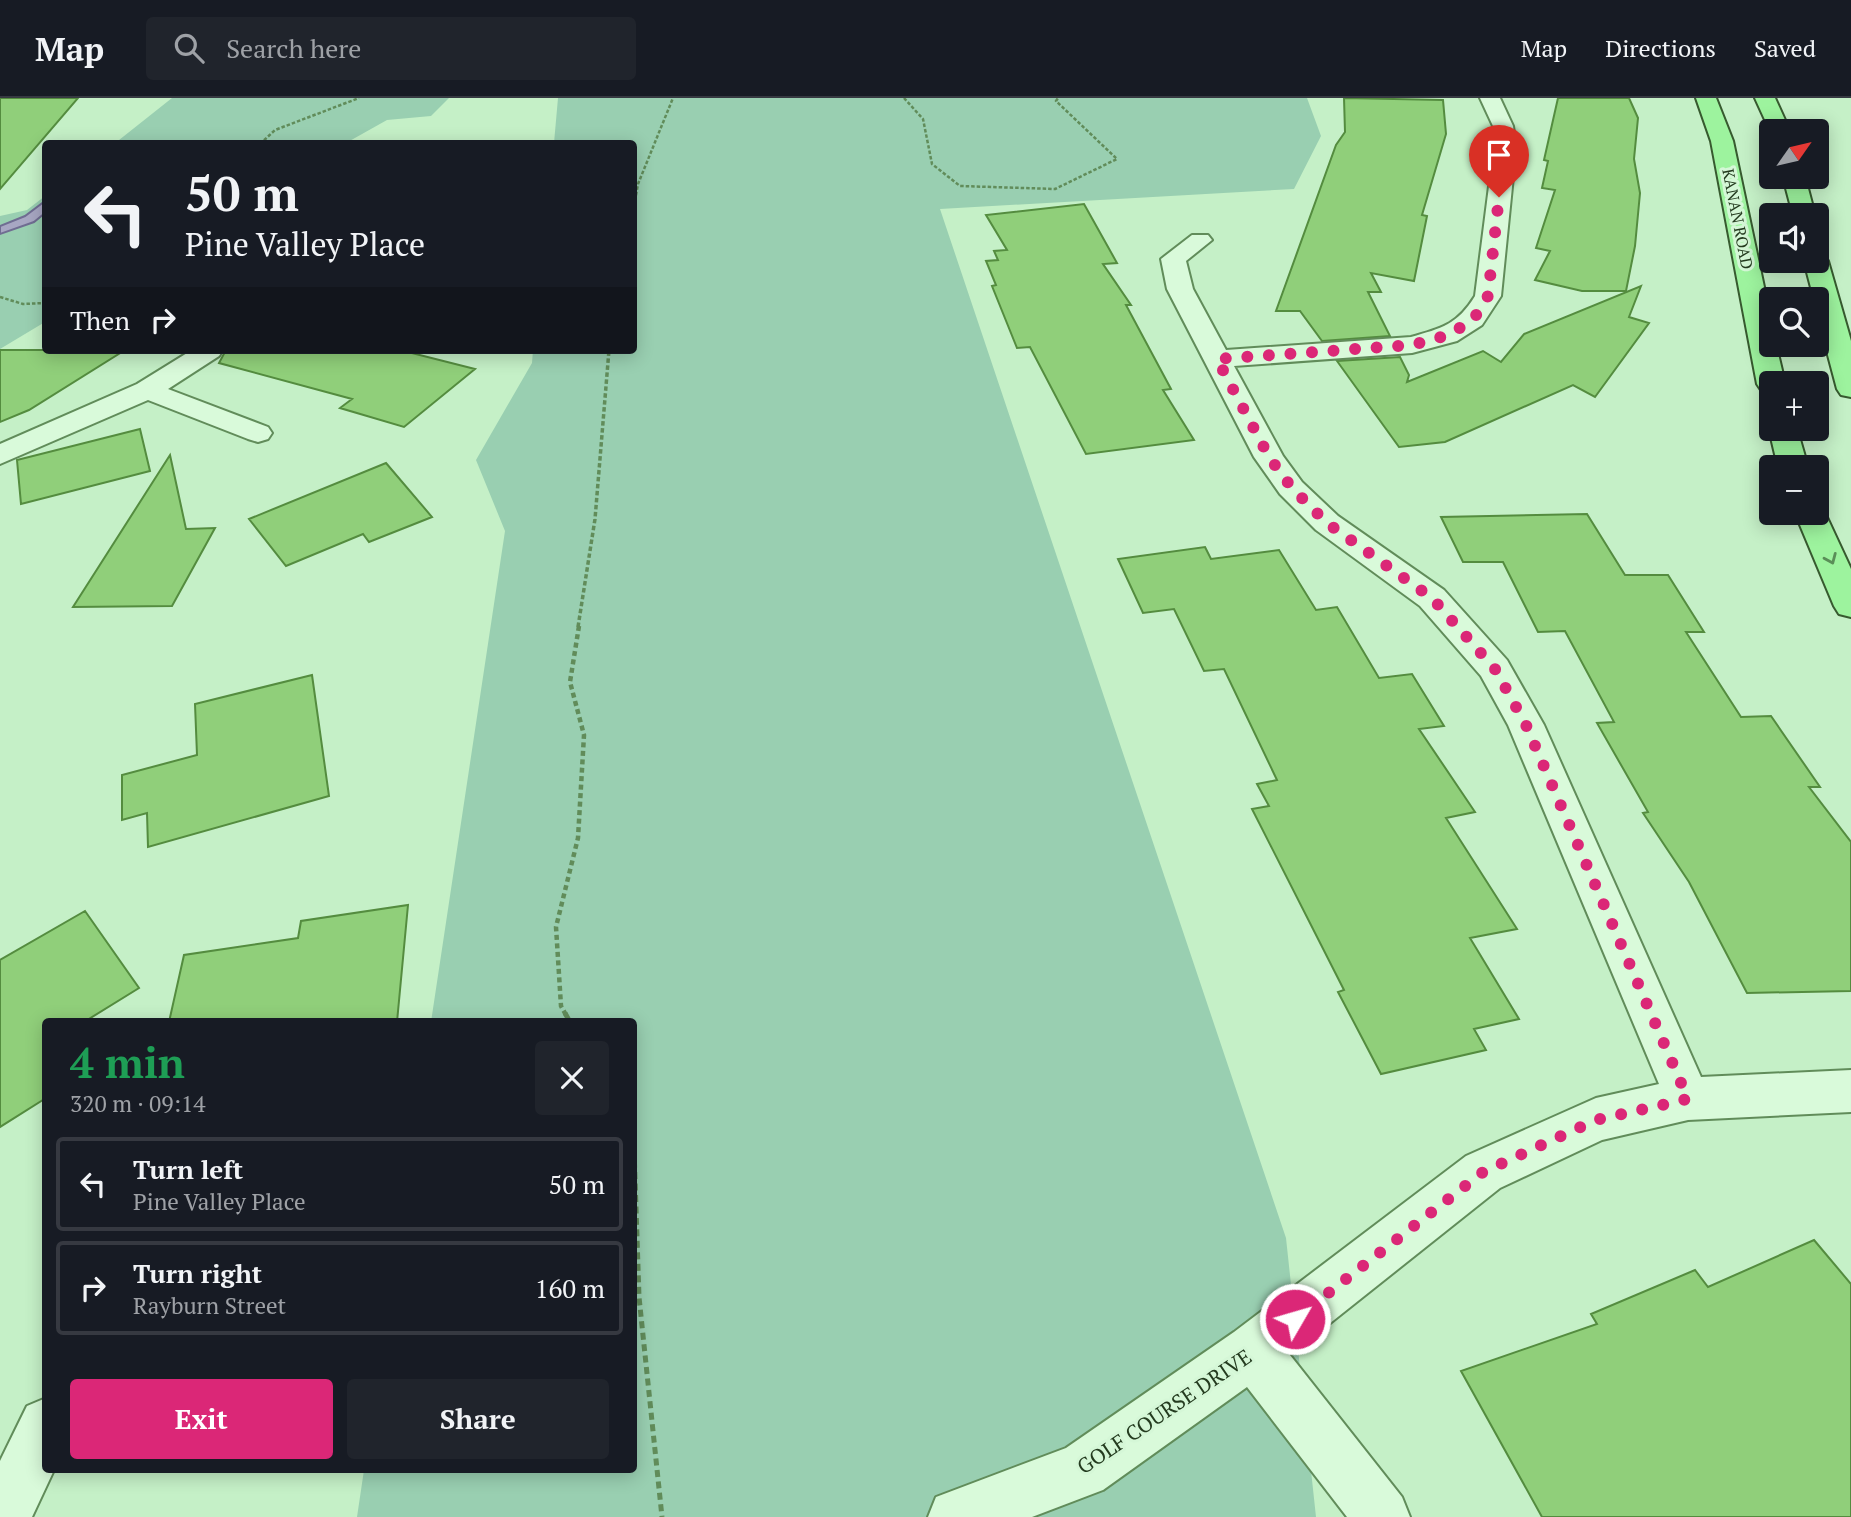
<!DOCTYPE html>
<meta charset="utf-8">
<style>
:root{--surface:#171b24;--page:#20242c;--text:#f1f3f6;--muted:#9ea1a6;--line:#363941;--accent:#db2777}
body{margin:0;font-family:"PT Serif",serif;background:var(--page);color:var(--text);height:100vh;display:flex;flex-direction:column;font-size:26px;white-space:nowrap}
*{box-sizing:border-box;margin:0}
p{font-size:23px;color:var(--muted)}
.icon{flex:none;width:38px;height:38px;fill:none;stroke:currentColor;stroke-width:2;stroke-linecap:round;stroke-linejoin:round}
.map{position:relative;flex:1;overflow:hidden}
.panel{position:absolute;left:42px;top:920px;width:595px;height:455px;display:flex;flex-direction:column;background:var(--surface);border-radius:7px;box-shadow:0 4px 18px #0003}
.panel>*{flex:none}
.hud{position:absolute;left:42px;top:42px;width:595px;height:214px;border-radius:7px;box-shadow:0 4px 18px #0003;background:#171b24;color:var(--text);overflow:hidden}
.needle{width:46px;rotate:56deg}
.controls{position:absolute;left:1759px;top:21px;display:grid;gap:14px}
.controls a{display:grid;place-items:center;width:70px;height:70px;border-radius:7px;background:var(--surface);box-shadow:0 4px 18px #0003;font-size:35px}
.pin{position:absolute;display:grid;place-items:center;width:60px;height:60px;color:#fff;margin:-72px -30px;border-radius:50% 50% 50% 0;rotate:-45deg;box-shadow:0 0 7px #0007}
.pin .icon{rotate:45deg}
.me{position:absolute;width:77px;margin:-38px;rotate:52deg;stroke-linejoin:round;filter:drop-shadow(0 0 5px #0008)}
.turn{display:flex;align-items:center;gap:24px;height:147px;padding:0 28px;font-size:32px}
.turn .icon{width:91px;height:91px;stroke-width:2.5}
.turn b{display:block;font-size:49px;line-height:60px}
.then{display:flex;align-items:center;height:66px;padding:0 28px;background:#0003;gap:14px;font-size:26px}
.round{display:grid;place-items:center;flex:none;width:74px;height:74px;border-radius:7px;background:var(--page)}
.overview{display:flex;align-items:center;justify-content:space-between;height:119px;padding:0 28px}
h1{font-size:42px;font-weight:700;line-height:52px;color:#1e9e55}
.cta{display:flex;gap:14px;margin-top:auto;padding:14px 28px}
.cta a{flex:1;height:80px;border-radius:7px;background:var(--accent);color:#fff;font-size:28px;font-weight:700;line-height:80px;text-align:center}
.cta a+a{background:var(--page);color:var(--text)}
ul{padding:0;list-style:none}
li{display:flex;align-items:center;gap:21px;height:94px;margin:0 14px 10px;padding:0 14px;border:4px solid var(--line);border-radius:7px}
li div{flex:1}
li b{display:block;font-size:26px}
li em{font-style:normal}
header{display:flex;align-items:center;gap:42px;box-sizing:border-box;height:98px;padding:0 35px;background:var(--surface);border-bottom:2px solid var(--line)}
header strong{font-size:33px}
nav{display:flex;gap:38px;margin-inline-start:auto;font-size:24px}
.search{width:490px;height:63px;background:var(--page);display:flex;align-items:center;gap:18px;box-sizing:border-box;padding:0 24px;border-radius:7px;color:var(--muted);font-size:26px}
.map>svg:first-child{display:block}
.green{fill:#99cfb1}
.water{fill:#a8a7c3;stroke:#706d92;stroke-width:2}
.building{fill:#90cf7a;stroke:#548c3f;stroke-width:2}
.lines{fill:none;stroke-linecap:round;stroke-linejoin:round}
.minor-casing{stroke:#618c5a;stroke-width:4}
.major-casing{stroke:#375a2f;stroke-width:4}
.path-far3{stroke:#618c5a;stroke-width:2.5;stroke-dasharray:3.5 2;stroke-linecap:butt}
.path-far2{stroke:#618c5a;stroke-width:3.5;stroke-dasharray:4.5 2.5;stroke-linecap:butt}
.path-far1{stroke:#618c5a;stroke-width:4.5;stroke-dasharray:5 3.5;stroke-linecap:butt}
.path{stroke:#618c5a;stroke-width:5;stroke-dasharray:7 4.5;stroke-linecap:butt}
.minor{fill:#d9fada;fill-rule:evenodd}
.major{fill:#9df39e;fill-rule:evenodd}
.oneway{stroke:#5a8e58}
.route{stroke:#db2777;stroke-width:12;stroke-dasharray:0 21.6}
.labels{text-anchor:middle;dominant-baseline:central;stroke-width:6;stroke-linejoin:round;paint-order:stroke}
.far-street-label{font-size:16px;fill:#243b1f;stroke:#d5f7d7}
.near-street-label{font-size:21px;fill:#243b1f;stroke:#d5f7d7}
</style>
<header>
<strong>Map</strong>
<div class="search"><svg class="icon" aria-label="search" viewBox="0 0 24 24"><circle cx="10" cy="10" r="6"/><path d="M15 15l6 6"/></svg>Search here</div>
<nav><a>Map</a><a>Directions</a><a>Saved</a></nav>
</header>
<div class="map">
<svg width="1851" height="1419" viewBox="0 0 1851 1419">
<rect width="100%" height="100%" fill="#c5f0c7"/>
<path class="green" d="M172 0H449L431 18 387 22 346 45 114 46Z
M558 0H1307L1321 38 1294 91 940 111 1286 1140 1316 1419H357L364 1372H634V924H431L505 433 476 362 532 265 533 252H634V46L554 45Z
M45 98V224L0 251V118L27 112Z"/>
<path class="water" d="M45 103V115L34 124 0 136V128L25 118Z"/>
<path class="building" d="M0 0H78L0 91Z
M1344 0 1443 2 1446 36 1422 117 1427 118 1414 183 1371 175 1381 194H1368L1390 238 1322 243 1300 213H1276L1336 47 1345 34Z
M1558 0H1629L1638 20 1634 61 1640 95 1635 148 1626 193H1582L1535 182 1550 153 1536 150 1555 92 1542 90 1548 63 1544 62Z
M1084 106 1117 165 1103 166 1131 207H1126L1171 291 1163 292 1194 342 1086 356 1030 249 1017 250 992 188 996 187 986 163 998 162 994 153 1007 152 986 117Z
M1641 188 1629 219 1649 225 1595 299 1573 287 1445 344 1399 349 1337 263 1400 259 1409 277 1407 284 1483 253 1501 264 1524 236Z
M0 252H125L29 312 0 324Z
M226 252H400L475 271 404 329 340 310 352 301 219 265Z
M140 331 150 373 21 406 17 362Z
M170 357 186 431 215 430 172 508 73 509Z
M386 365 432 419 369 444 363 436 286 468 249 421Z
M1587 416 1625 477H1668L1704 534H1686L1741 619 1771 618 1820 689H1809L1851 744V893L1747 895 1689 784 1643 715 1648 714 1597 625 1614 624 1565 533 1538 534 1503 464H1463L1441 419Z
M1205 449 1211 461 1279 452 1316 512 1337 509 1379 580 1412 576 1444 628 1419 631 1475 714 1446 720 1517 831 1470 840 1519 921 1474 931 1486 952 1381 976 1338 894 1344 892 1252 711 1269 708 1257 686 1277 682 1224 571 1204 573 1174 511 1143 515 1118 461Z
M312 577 329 698 148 749 147 715 122 722V677L197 657 195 606Z
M408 807 397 924H169L184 857 298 840 301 823Z
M85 813 139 890 84 924H46V1000L0 1029V862Z
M1814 1142 1851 1186V1419H1542L1461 1273 1597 1226 1591 1216 1695 1172 1708 1189Z"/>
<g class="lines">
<g class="minor-casing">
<path id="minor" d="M1480 0H1500L1513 28 1516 49 1501 198 1482 227 1457 243 1412 255 1234 268 1283 358 1302 384 1338 418 1444 492 1507 562 1544 627 1701 979 1851 972V1014L1688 1022 1602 1042 1500 1090 1290 1257 1402 1399 1410 1419H1347L1247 1289 1103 1392 1032 1419H928L936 1399 1066 1350 1234 1234 1466 1058 1596 1000 1659 986 1508 627 1481 578 1420 508 1316 432 1280 396 1254 359 1167 191 1161 161 1192 137H1208L1212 142 1186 163 1193 191 1226 252 1411 239C1442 230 1457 227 1475 198L1494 49 1493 28Z
M192 252H223L219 258 168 291 268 329 272 335 268 341 258 344 248 341 148 302 0 366V346L137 286Z
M46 1300V1372H54L32 1419H0V1363L27 1308Z"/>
</g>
<g class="major-casing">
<path id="major" d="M1696 0H1716L1733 43 1771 222V247H1776L1785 285H1771V294L1761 292 1757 286 1711 43Z
M1755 0H1775L1790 33 1771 35Z
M1783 79H1805L1815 117H1793Z
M1816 156 1825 158 1828 163 1851 243V299L1841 297 1837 291 1816 212V201H1814L1804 163H1816Z
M1771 328V331H1797L1808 369H1778L1769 331Z
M1816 407 1825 415 1851 471V519L1839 516 1834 508 1795 415H1816Z"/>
</g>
<path class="path-far3" d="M904 0 923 21 932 66 960 88 1055 91 1117 61 1056 3 1058 0
M260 46 275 32 359 0
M634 108 638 86 673 0
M0 199 23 206 46 205"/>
<path class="path-far2" d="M578 529 595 421 609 252"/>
<path class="path-far1" d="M566 917 561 908 556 829 578 740 584 637 570 584 579 528"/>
<path class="path" d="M565 915 570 924
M634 1051 639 1199 662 1419"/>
<use href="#minor" class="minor"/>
<use href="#major" class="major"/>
</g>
<defs><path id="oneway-chevron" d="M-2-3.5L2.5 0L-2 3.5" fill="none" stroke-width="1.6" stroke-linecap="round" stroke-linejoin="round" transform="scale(1.75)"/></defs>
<use class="oneway" href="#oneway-chevron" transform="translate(1831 461) rotate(67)"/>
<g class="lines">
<path class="route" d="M1295 1221 1483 1074 1596 1022 1688 1001 1526 627 1495 571 1432 500 1327 425 1292 390 1269 359 1217 261 1412 247 1448 237 1473 222 1488 198 1499 99"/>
</g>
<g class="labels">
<g class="far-street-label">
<text transform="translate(1738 121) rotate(79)">KANAN ROAD</text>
</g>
<g class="near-street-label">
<text transform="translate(1164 1313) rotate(-34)">GOLF COURSE DRIVE</text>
</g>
</g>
</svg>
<div class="controls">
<a><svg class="needle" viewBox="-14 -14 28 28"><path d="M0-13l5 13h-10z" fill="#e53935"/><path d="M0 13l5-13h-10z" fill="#9ea1a6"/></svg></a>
<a><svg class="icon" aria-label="sound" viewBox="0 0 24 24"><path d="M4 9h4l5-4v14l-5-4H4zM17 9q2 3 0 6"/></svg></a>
<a><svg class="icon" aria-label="search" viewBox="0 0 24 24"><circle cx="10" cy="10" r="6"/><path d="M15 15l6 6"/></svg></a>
<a>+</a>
<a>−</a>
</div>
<div class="pin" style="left:1499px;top:99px;background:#d93025"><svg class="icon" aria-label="arrive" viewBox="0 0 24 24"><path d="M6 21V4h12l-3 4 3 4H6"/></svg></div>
<svg class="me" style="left:1295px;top:1221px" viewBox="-20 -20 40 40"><circle r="17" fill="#db2777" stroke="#fff" stroke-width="3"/><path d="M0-11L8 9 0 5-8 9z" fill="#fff"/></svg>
<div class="hud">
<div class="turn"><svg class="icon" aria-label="left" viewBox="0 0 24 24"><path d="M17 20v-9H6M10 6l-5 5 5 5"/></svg><div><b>50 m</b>Pine Valley Place</div></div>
<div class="then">Then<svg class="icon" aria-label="right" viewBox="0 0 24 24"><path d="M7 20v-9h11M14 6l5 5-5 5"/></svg></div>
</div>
<section class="panel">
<div class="overview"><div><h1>4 min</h1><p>320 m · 09:14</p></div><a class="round"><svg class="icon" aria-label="close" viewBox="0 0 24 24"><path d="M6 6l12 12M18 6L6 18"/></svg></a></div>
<ul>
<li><svg class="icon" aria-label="left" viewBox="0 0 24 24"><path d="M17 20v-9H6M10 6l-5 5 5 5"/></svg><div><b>Turn left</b><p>Pine Valley Place</p></div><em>50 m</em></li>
<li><svg class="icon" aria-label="right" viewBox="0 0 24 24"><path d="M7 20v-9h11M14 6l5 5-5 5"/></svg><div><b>Turn right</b><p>Rayburn Street</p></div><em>160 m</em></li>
</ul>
<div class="cta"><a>Exit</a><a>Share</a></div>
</section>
</div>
